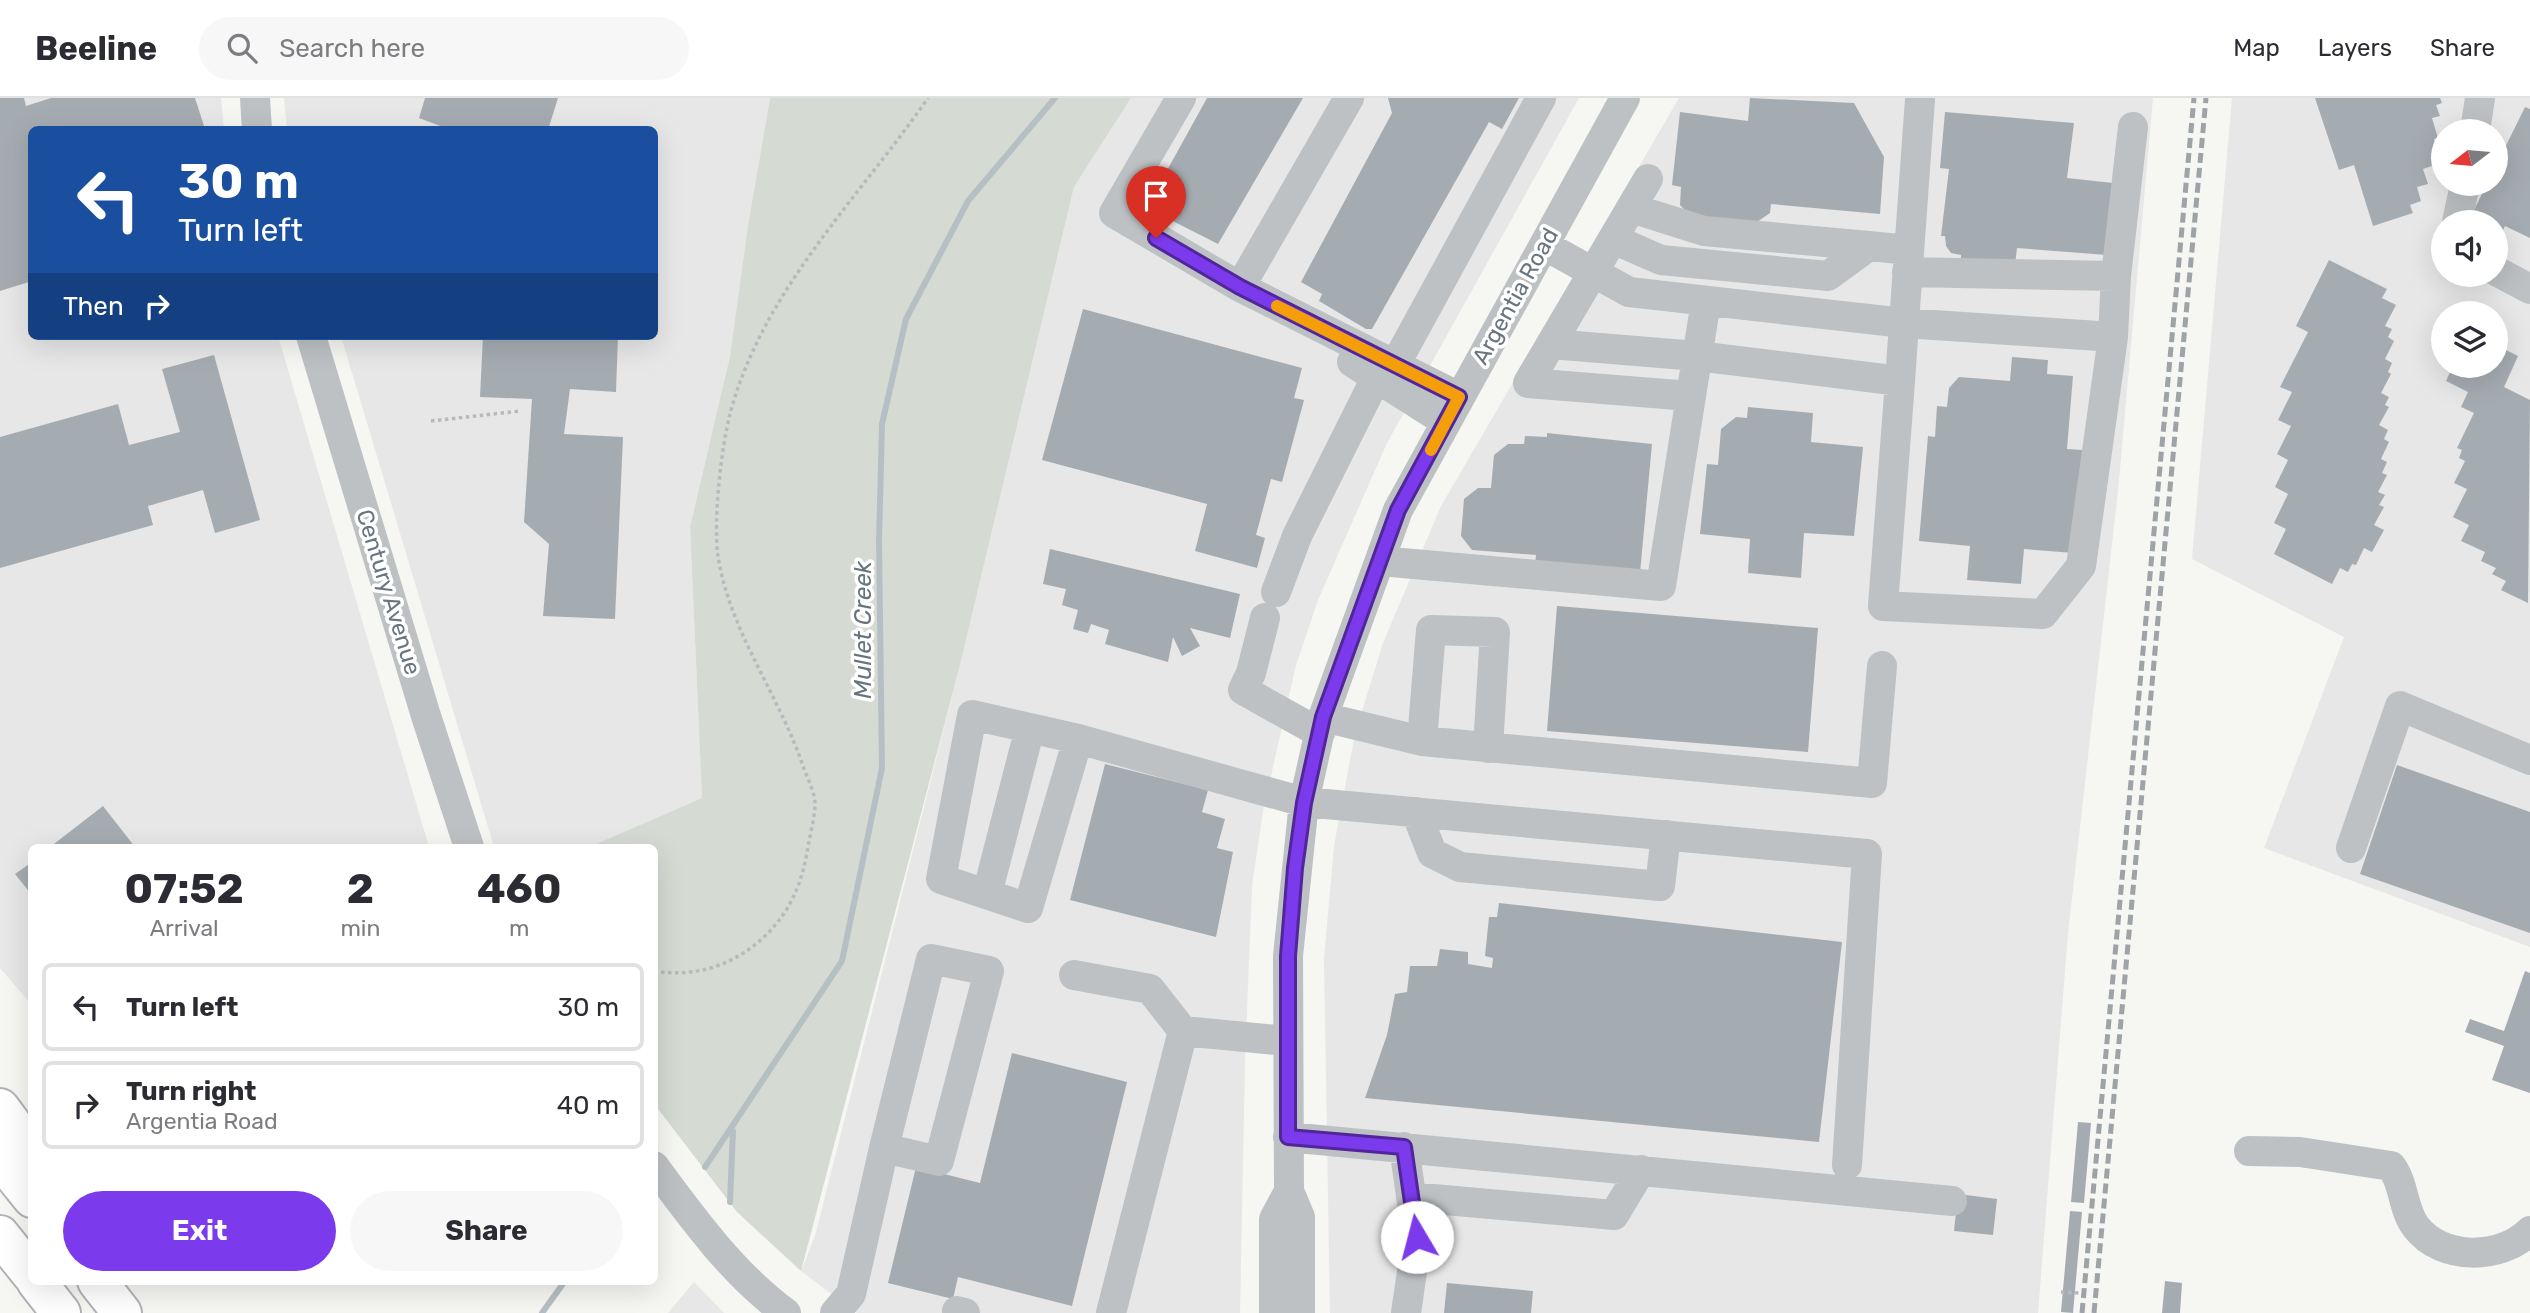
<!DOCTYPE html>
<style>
:root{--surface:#fff;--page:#f7f7f7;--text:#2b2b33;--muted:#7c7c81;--line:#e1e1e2;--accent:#7c3aed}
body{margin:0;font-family:Rubik,sans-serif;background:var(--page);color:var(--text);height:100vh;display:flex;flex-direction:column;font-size:26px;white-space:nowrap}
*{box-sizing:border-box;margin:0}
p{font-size:23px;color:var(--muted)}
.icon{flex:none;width:38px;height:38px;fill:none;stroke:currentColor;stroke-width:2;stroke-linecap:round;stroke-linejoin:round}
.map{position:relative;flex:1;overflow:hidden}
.sheet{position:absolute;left:28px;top:746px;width:630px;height:441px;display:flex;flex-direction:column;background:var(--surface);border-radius:10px;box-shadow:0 7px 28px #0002}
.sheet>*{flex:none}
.top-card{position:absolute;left:28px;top:28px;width:630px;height:214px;border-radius:10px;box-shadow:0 7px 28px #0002;background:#1a4fa0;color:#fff;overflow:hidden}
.needle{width:46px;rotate:254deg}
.buttons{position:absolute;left:2431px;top:21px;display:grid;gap:14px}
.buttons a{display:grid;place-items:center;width:77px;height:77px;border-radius:50%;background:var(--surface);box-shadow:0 7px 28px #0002;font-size:35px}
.pin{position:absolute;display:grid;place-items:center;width:60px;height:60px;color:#fff;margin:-72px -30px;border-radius:50% 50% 50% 0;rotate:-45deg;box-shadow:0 0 7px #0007}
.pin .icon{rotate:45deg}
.me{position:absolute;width:77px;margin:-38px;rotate:352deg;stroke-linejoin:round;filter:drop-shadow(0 0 5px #0008)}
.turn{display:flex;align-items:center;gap:24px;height:147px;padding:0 35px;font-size:32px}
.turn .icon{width:91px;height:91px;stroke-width:2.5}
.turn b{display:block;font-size:49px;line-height:60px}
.then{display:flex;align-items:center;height:66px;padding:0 35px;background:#0003;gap:14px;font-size:26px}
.eta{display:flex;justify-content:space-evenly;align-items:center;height:119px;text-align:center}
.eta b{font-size:42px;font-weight:700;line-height:49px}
.action{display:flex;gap:14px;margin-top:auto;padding:14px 35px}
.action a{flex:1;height:80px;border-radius:42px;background:var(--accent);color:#fff;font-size:28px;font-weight:700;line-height:80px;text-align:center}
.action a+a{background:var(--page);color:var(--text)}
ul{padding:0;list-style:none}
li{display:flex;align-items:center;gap:21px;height:88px;margin:0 14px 10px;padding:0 21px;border:4px solid var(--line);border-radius:10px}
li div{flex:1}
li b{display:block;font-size:26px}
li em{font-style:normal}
header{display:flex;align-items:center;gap:42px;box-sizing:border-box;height:98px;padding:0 35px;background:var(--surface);border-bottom:2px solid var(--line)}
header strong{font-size:33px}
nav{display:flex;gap:38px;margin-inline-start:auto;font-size:24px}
.search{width:490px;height:63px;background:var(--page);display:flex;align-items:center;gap:18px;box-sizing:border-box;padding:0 24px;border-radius:38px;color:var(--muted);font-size:26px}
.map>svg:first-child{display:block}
.built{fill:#e6e7e6;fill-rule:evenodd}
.green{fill:#d5dad3}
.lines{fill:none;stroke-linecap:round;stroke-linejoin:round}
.stream{stroke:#b6c0c4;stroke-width:6}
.building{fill:#a5acb1}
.highway-casing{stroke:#b1b4b7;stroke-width:42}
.path{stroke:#b7babc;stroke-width:3.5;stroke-dasharray:3.5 3.5;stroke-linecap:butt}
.minor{stroke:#bdc1c4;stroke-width:30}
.highway{stroke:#fff;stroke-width:38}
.rail{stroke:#9ea3a8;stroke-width:5;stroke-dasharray:10 5;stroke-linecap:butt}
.route-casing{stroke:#51269a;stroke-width:18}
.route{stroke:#7c3aed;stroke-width:12}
.slow{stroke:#f59e0b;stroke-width:12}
.labels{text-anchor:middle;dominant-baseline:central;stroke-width:7;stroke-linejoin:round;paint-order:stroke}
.street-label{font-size:23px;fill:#697680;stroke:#fff}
.water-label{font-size:24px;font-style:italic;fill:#64767c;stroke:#fff}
</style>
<header>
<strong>Beeline</strong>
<div class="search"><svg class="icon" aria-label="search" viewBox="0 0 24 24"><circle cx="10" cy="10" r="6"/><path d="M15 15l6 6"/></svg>Search here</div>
<nav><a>Map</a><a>Layers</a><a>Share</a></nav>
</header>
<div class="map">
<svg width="2530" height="1215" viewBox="0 0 2530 1215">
<rect width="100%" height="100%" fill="#f6f6f3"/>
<path class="built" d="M0 0H221L224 31 32 32V238H278L429 749H32L31 906 0 870Z
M284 0H770L748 127 730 258 690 429 702 700 589 749H494L341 238H654V32L287 31Z
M1131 0H1579L1387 345 1318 502 1296 567 1263 713 1252 788 1245 962 1240 1215H857L801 1173 815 1138 960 567 1074 89Z
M1679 0H2153L2118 393 2068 835 2038 1215H1330L1324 861 1334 748 1355 636 1383 545 1441 408Z
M2232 0H2530V849L2264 750 2344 539 2192 461ZM2443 33H2496V86H2443ZM2443 124H2496V177H2443ZM2443 215H2496V268H2443Z
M694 1184 724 1215H668Z"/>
<path class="green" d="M770 0H1131L1074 89 960 567 801 1173 737 1114 655 1007 654 749H589L702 700 690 429 730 258 748 127Z"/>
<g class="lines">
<path class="stream" d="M705 1069 842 863 882 670 879 444 882 326 906 221 968 103 1055 0
M730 1104 733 1033
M542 1215 565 1183"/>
</g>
<path class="building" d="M0 0H24L26 8 51 0H195L205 31 32 32V183L0 193Z
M425 0H558L548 32H451L419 20Z
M1207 0H1303L1218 146 1153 113 1149 105Z
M1388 0H1519L1502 31 1489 24 1372 231H1366L1319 203 1322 196 1301 184 1392 15Z
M1750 0 1854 5 1884 59 1880 116 1771 106 1770 115 1754 126 1691 119 1680 107 1681 89 1672 87 1680 14 1748 23Z
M2315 0H2440L2442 5 2436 7 2440 18 2432 20 2438 40 2434 41 2437 53 2431 55 2435 67 2423 71 2428 86 2417 89 2421 103 2410 107 2413 115 2373 128 2354 67 2339 72Z
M2525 9 2530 11V140L2505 128 2496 147V124H2468L2487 86H2496V68Z
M1945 14 2074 25 2067 80 2113 85 2107 157 2017 150 2015 167 1961 163V157L1951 155 1946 148 1945 138H1941L1949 71 1940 70Z
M2329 162 2387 191 2382 200 2396 207 2385 228 2392 231 2388 239 2394 243 2385 261 2392 265 2388 274 2391 276 2381 295 2389 299 2385 307 2389 309 2379 327 2388 332 2384 341 2389 344 2381 361 2387 364 2382 375 2387 377 2378 394 2385 397 2379 407 2384 409 2374 427 2384 432 2372 454 2364 450 2356 467 2352 466 2348 474 2340 470 2332 486 2274 456 2286 431 2274 425 2288 396 2275 389 2288 362 2277 356 2291 328 2278 322 2292 294 2280 289 2308 234 2296 228Z
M1083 211 1302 270 1294 300 1304 302 1282 384 1271 381 1256 437 1265 440 1257 470 1195 453 1207 406 1042 362Z
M483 238H618L616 294 570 291 564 336 623 339 615 521 543 518 549 446 524 424 532 301 480 299Z
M2496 247 2518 258 2504 289 2530 302 2528 505 2501 492 2506 483 2492 476 2496 470 2481 463 2485 454 2461 443 2469 427 2453 419 2467 391 2454 385 2465 363 2459 360 2462 352 2457 350 2474 315 2461 309 2468 294 2446 283 2453 268H2496Z
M214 257 260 422 215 435 203 392 148 408 153 427 0 470V339L118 306 129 347 180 334 162 271Z
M2012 259 2048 262 2047 276 2073 278 2067 351 2083 352 2074 455 2024 451 2021 486 1967 482 1970 448 1919 443 1928 338 1935 339 1937 308 1947 309 1949 290 1959 279 2010 283Z
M1748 309 1813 315 1811 344 1863 349 1854 438 1804 435 1801 480 1748 475 1750 441 1700 436 1707 366 1718 367 1721 331 1736 319 1747 320Z
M1547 335 1652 346 1640 475 1535 466 1536 457 1472 452 1461 438 1464 401 1478 390H1491L1494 357 1508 346H1524L1525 338 1547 339Z
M1050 451 1240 496 1230 540 1190 530 1200 548 1182 558 1173 539 1168 564 1105 546 1109 532 1091 526 1088 535 1073 531 1078 512 1062 507 1066 491 1043 486Z
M1557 508 1818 530 1808 654 1547 633Z
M1105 666 1208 692 1202 714 1225 721 1217 750 1233 754 1216 839 1070 802Z
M2397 667 2530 714V835L2360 776Z
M103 708 135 749H50Z
M32 764V797L15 776Z
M1499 805 1842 844 1819 1044 1365 1000 1387 937 1395 896 1407 894 1410 868H1437L1440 851 1468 854V866L1492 870 1493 860 1485 858 1489 819H1497Z
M2525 873 2530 875V995L2492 982 2504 948 2465 934 2470 921 2504 933Z
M1012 955 1127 984 1072 1208 958 1179 953 1201 888 1185 916 1069 980 1085Z
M2078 1024 2091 1025 2084 1105 2071 1104Z
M1958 1096 1997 1101 1993 1137 1954 1133Z
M2070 1113 2082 1114 2073 1215 2061 1214Z
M2165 1183 2182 1185 2180 1215H2162Z
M1447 1185 1533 1193 1531 1215H1444Z"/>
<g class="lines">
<g class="highway-casing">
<path id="highway" d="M0 1010 32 1053
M0 1060 32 1100
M0 1137 32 1177
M36 1183 61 1215
M97 1183 122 1215"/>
</g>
<path class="path" d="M431 323 520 313
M654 873C698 880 738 866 769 834 791 811 801 786 807 755 809 740 814 724 815 708 816 696 807 680 803 668 779 597 729 532 718 458 713 422 721 352 730 316 762 194 858 101 928 0
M2061 1194 2079 1195"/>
<path class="minor" d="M255 0 257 32
M1181 0 1114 115 1240 189 1459 299
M2475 33 2480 0
M1648 81 1528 285 1690 298
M1631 110 1704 133 1869 148
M2457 124 2465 86
M1613 141 1661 162 1828 178 1869 148 1909 152
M1544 147 1629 194 1904 225 1920 1
M2496 173 2530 191
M2116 178 2133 29
M1240 189 1349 0
M311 238 426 618 469 749
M1551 246 1697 258 1900 283 1904 225 2113 239 2116 178 1907 174
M1352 264 1446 324
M1395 267 1541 0
M1900 283 1883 508 2043 516 2081 468 2113 239
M1380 463 1661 488 1706 203
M1276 494 1297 438 1376 280
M1265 520 1251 575 1243 592 1320 635
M1323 619 1422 643 1872 685 1882 568
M1078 641 1028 810 941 781 972 617 1078 641 1304 704 1867 756 1847 1067
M1422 643 1431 532 1495 534 1488 650
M1416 714 1432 755 1460 769 1660 788 1666 737
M2351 750 2400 608 2530 662
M987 796 1030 630
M931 861 989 873 939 1063 884 1050Z
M1074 877 1150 891 1183 933 1287 943
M1288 1039 1952 1103
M1404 1049 1417 1139 1406 1215
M2249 1053 2300 1054 2391 1068C2405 1086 2402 1111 2416 1129 2442 1163 2501 1162 2530 1133
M654 1068C693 1121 733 1176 786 1215
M1411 1099 1614 1117 1641 1072
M957 1213 965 1215
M835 1215 851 1196 884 1050
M1111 1215 1183 933
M1274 1215V1121L1289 1093
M1300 1215V1119L1289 1093 1288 858 1304 704 1323 619 1398 412 1625 0"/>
<use href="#highway" class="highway"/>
<path class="rail" d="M2082 1215 2194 0
M2094 1215 2206 0"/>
</g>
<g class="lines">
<g class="route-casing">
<path id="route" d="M1156 140 1240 189 1459 299 1398 412 1323 619 1304 705 1295 770 1288 858V1039L1404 1049 1417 1139"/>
</g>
<use href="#route" class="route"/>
<path class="slow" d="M1277 208 1459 299 1431 352"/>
</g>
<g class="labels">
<g class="street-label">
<text transform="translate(1515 198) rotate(-61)">Argentia Road</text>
<text transform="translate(389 494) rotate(73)">Century Avenue</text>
</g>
<g class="water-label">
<text transform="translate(863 532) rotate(-90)">Mullet Creek</text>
</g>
</g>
</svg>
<div class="buttons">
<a><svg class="needle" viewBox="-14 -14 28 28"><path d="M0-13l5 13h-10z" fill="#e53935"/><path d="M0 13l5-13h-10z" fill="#7c7c81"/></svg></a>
<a><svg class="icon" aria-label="sound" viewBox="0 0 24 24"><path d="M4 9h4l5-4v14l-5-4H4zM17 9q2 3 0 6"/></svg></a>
<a><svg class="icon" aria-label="layers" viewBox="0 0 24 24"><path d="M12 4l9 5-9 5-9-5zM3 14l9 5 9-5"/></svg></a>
</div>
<div class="pin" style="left:1156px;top:140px;background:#d93025"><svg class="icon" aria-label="arrive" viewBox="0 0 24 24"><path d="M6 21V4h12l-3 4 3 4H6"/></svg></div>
<svg class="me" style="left:1417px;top:1139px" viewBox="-20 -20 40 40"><circle r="19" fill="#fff"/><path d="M0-13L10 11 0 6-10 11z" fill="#7c3aed"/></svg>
<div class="top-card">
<div class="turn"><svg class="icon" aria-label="left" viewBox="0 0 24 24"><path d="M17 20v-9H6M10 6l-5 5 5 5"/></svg><div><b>30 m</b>Turn left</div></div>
<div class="then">Then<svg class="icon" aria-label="right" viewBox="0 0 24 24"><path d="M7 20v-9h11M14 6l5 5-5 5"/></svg></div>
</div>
<section class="sheet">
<div class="eta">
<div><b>07:52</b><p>Arrival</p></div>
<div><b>2</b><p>min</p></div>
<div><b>460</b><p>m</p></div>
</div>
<ul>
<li><svg class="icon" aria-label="left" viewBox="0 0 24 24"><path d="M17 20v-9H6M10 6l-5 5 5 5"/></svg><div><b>Turn left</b></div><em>30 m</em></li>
<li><svg class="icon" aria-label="right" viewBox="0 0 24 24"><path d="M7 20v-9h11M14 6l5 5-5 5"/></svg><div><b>Turn right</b><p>Argentia Road</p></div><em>40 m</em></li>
</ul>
<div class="action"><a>Exit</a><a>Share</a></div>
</section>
</div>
